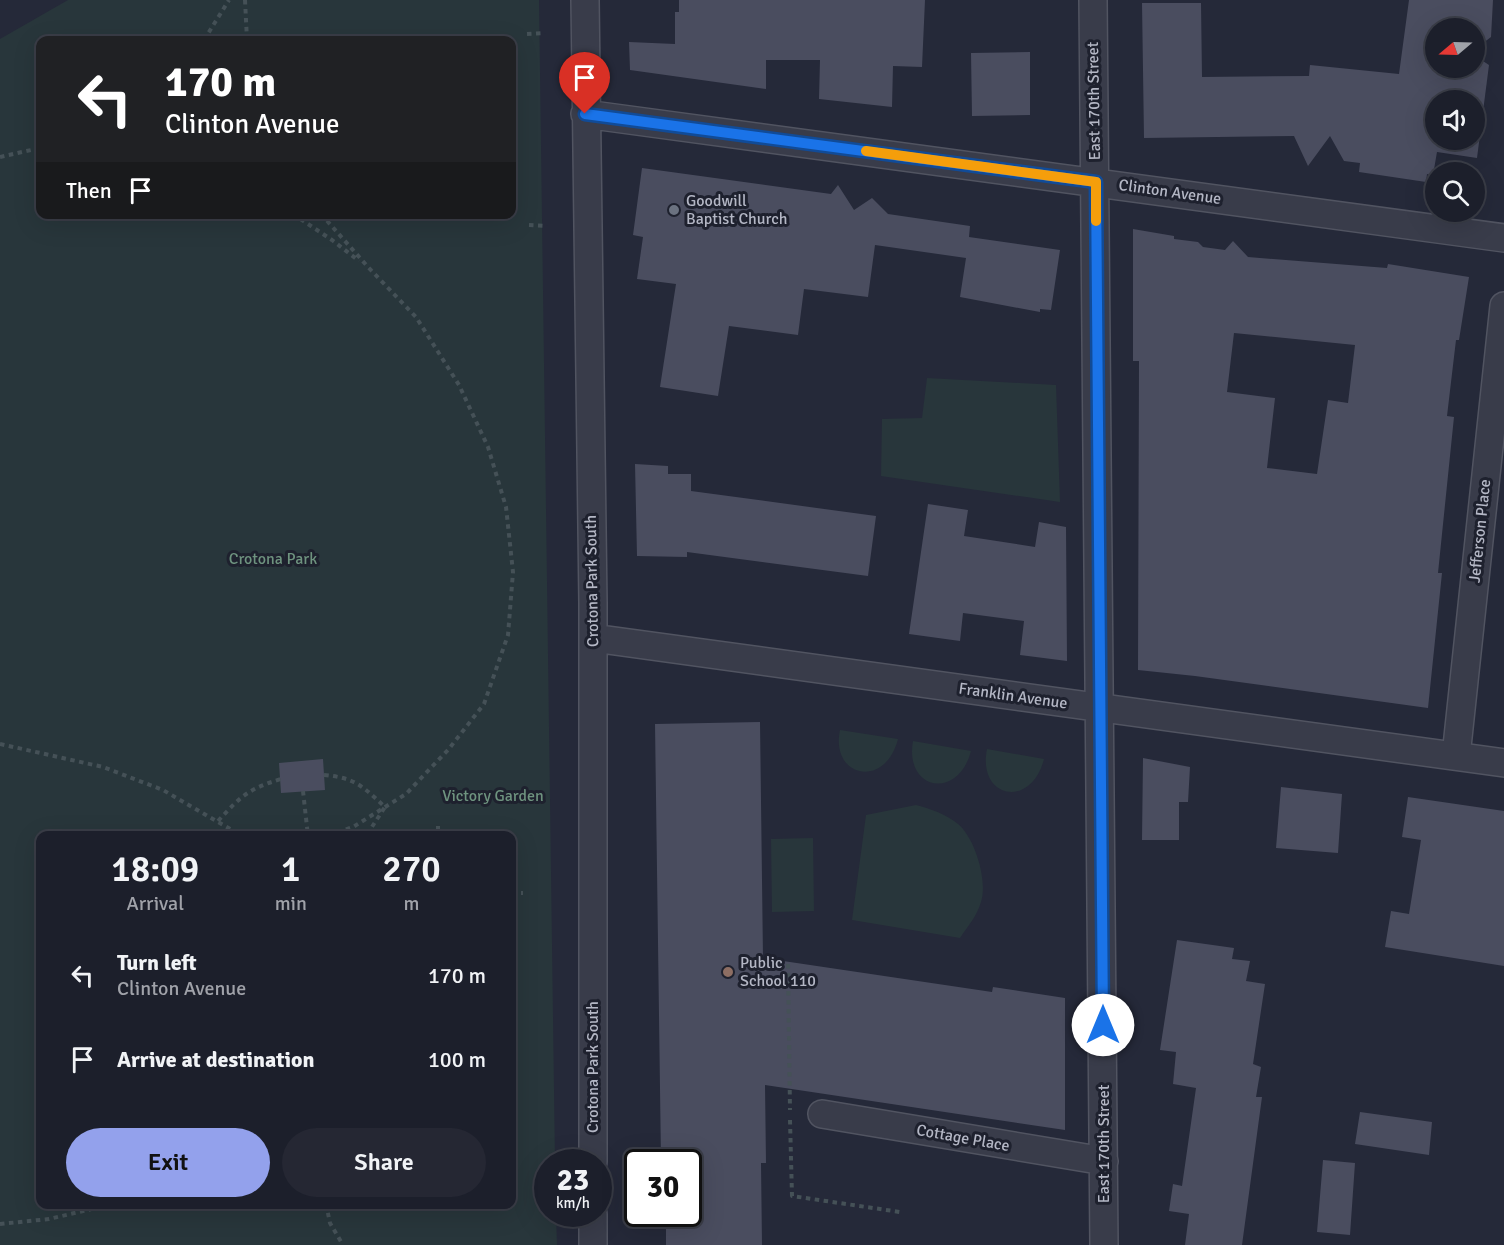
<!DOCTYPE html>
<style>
:root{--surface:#1c1f2b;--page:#252733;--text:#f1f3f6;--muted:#a0a2a9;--line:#3a3d47;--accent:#93a1ec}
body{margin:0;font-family:Signika,sans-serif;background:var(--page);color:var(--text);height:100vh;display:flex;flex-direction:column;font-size:22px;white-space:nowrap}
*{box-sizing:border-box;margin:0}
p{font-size:20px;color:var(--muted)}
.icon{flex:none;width:33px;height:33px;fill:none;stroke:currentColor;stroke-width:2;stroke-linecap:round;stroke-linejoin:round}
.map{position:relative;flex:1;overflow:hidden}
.details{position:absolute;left:36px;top:831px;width:480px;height:378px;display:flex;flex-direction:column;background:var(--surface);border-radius:12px;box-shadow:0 6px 24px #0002,0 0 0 2px var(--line)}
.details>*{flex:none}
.hud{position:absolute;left:36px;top:36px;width:480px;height:183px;border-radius:12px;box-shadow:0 6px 24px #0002,0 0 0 2px var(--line);background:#202124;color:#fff;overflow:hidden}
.needle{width:39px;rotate:251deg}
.tools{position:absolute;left:1425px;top:18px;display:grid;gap:12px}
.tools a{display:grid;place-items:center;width:60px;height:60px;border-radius:50%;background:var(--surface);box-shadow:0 6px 24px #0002,0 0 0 2px var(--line);font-size:30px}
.speed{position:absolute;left:534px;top:1149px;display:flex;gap:12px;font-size:30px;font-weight:700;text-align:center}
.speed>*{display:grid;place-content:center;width:78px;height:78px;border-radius:50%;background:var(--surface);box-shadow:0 6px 24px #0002,0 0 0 2px var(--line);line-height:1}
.speed small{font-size:15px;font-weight:400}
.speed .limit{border:3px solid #111;border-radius:9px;background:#fff;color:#111}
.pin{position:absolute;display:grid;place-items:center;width:51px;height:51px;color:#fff;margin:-62px -26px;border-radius:50% 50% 50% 0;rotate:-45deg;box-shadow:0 0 6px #0007}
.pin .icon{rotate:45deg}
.me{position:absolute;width:66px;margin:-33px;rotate:0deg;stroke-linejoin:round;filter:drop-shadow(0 0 4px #0008)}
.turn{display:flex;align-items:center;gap:21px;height:126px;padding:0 30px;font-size:27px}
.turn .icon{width:78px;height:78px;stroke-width:2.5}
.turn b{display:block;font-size:42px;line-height:51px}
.then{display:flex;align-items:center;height:57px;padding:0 30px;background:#0003;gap:12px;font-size:22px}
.eta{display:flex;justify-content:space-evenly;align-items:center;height:102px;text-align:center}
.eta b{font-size:36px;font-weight:600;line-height:42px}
.primary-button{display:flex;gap:12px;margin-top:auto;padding:12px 30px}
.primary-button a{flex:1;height:69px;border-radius:36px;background:var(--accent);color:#111;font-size:24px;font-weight:600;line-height:69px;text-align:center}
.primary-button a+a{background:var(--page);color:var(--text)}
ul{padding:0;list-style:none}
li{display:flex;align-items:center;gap:18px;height:84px;padding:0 30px}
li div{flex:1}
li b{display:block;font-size:22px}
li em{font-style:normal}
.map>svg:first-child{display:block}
.green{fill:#28363b;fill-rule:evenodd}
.building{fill:#4a4d5f;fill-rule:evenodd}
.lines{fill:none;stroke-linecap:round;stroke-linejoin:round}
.minor-casing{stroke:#515461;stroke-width:30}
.path{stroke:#455157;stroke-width:4;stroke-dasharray:4.5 4.5;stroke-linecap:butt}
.minor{stroke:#393c4a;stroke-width:27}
.route-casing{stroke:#114b97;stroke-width:15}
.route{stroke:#1a73e8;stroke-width:10}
.slow{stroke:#f59e0b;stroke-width:10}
.worship-dot{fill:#6b7280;stroke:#1e212e;stroke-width:2}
.education-dot{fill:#8d6e63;stroke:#1e212e;stroke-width:2}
.labels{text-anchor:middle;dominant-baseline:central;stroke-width:6;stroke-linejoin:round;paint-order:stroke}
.street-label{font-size:16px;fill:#b4b7c5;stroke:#1e212e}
.poi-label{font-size:16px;fill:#b4b7c5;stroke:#1e212e;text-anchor:start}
.park-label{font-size:16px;fill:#6e937f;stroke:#1e212e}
</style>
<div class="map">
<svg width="1504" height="1245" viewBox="0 0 1504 1245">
<rect width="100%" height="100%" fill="#252939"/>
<path class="green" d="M68 0H539L555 1162H548V1214H556L557 1245H0V39ZM40 40H512V214H40ZM40 836H512V1204H40Z
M927 378 1056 385 1060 502 881 476 882 419 922 418Z
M840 730 898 739C885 790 830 777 840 730Z
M913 741 971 751C958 801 904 790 913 741Z
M987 749 1044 759C1031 810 977 798 987 749Z
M916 805C931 809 946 814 958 824 975 838 988 881 981 902 977 916 968 926 960 938L852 920 866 815Z
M813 838 814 911 772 912 771 839Z"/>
<path class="building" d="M679 0H925L922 67 893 66 892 107 819 99 820 60H766V89L630 70 629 42 675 44V12H679Z
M1409 0H1493L1491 37 1474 50V28H1436V68H1474V55L1489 65 1477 158 1437 152 1433 175 1427 174 1426 182 1359 172 1360 163 1344 161 1330 136 1308 166 1294 136 1144 138 1142 3H1201L1202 77 1309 76 1310 65 1399 74ZM1436 100H1474V140H1436Z
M1030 52V115L972 116 971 53Z
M642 168 831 194 838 185 854 210 872 198 888 214 970 226 969 237 1060 250 1051 310 1040 309V312L960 297 966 258 875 245 868 297 804 289 798 335 729 326 718 396 660 387 676 284 637 279 643 237 633 235Z
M1133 229 1174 236V239L1198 242 1203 247 1225 250 1233 241 1248 257 1387 268 1388 264 1469 277 1459 340H1456L1447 416 1454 417 1438 573H1442L1428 708 1195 676 1138 670 1139 361H1133ZM1234 333 1355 345 1348 403 1328 400 1317 474 1267 468 1275 398 1227 392Z
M635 464 668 466V474H691V491L876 516 868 576 687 552V557L637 556Z
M928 504 968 510 964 536 1035 547 1039 522 1066 527 1067 661 1020 655 1024 621 963 613 960 641 909 634Z
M760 722 763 958 992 992 993 987 1065 998V1130L765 1085 766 1163H761L762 1245H666V1214H688V1162L661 1161 655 724Z
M1143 758 1190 767 1188 802H1179V840H1142Z
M323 759 325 790 281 793 279 763Z
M1281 787 1342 794 1338 853 1276 848Z
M1408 797 1504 811V966L1385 947 1391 911 1409 914 1421 840 1402 837Z
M1177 940 1234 948 1232 959 1250 961 1246 981 1265 984 1253 1064 1261 1067 1256 1097H1262L1242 1245H1185L1189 1214 1169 1211 1173 1184 1182 1186 1196 1088 1173 1084 1176 1052 1160 1050Z
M1360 1112 1432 1122 1429 1155 1355 1144Z
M1323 1160 1355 1163 1350 1235 1317 1232Z"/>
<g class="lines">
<g class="minor-casing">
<path id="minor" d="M585 0 593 603V1162
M1093 0 1104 1245
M585 114 1504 238
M593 638 1504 763
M1456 756 1504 306
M822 1114 1104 1161
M593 1214V1245"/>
</g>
<path class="path" d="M245 0 247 40
M527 34 545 33
M204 40 229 0
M0 157 40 148
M293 214 332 240 359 261
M321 214 368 267 416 317 459 385 488 447 506 507 513 572 508 635 484 704 448 750 406 794 353 827 326 836
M529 225 547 226
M0 744 103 767 163 790 242 836
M324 775C356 778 362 786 385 807L366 836
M303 791 308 836
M218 821C241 796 248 789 281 779
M438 826V836
M512 893H523
M788 964 790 1110
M512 983H513
M790 1120 792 1196 900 1212
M326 1204 330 1223 343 1245
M0 1224 49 1219 113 1204"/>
<use href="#minor" class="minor"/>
</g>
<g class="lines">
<g class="route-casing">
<path id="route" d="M585 114 1096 182 1103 1025"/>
</g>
<use href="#route" class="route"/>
<path class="slow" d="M866 151 1096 182V221"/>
</g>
<circle class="worship-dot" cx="674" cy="210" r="6"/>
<circle class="education-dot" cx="728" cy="972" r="6"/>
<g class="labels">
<g class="street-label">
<text transform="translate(1094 101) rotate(-91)">East 170th Street</text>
<text transform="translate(1170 192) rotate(8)">Clinton Avenue</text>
<text transform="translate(1480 531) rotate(-84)">Jefferson Place</text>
<text transform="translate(592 581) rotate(-91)">Crotona Park South</text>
<text transform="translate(1013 696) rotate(8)">Franklin Avenue</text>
<text transform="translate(593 1067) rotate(-90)">Crotona Park South</text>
<text transform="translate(963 1138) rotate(10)">Cottage Place</text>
<text transform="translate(1104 1144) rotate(-90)">East 170th Street</text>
</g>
<g class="poi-label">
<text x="686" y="201">Goodwill<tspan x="686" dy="18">Baptist Church</tspan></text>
<text x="740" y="963">Public<tspan x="740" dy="18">School 110</tspan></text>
</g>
<g class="park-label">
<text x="273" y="559">Crotona Park</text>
<text x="493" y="796">Victory Garden</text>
</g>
</g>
</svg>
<div class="tools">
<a><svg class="needle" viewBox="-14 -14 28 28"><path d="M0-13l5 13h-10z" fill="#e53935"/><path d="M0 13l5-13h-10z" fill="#a0a2a9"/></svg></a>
<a><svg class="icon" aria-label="sound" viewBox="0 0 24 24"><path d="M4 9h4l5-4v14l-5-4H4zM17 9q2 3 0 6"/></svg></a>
<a><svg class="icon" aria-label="search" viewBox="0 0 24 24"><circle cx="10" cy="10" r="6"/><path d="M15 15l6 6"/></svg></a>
</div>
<div class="speed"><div>23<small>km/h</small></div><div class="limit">30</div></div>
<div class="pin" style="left:585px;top:114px;background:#d93025"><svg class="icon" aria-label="arrive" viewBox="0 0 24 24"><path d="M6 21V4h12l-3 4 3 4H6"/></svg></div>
<svg class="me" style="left:1103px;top:1025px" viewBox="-20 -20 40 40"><circle r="19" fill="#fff"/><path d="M0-13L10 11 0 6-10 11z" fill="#1a73e8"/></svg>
<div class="hud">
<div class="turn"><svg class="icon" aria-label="left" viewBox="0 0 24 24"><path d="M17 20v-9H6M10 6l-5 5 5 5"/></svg><div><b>170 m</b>Clinton Avenue</div></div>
<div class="then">Then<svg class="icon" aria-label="arrive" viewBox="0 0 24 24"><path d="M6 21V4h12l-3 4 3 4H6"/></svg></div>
</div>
<section class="details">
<div class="eta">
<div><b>18:09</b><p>Arrival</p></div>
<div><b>1</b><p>min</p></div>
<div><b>270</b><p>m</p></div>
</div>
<ul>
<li><svg class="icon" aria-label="left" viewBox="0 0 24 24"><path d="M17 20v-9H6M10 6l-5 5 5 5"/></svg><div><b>Turn left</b><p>Clinton Avenue</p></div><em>170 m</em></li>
<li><svg class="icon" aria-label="arrive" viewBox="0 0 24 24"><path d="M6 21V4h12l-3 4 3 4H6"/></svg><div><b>Arrive at destination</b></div><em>100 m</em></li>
</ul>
<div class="primary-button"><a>Exit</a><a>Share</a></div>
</section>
</div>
